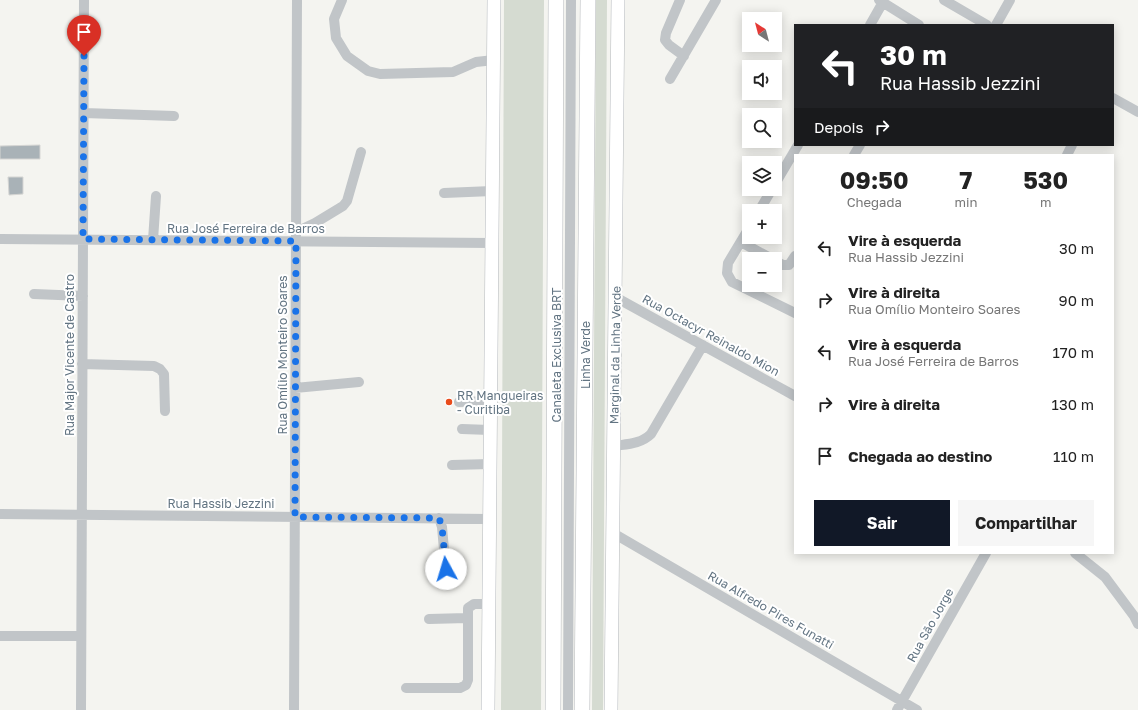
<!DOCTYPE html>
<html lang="pt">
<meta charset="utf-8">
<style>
:root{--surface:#fff;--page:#f6f6f6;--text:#222;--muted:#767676;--accent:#111827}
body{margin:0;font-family:"Golos Text",sans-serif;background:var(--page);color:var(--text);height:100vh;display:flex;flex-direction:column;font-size:15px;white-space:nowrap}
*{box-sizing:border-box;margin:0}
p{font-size:13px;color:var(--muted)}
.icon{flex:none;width:22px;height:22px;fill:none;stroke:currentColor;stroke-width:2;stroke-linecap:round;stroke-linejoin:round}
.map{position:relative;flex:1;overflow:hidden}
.panel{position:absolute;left:794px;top:154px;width:320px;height:400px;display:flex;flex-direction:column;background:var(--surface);border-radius:0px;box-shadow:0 2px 10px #0003}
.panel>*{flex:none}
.top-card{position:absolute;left:794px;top:24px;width:320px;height:122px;border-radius:0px;box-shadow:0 2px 10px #0003;background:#202124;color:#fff;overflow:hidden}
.needle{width:26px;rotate:324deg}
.fabs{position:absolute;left:742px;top:12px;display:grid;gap:8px}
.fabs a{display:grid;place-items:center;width:40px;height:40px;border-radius:0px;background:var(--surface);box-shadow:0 2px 10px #0003;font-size:20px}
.pin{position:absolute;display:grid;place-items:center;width:34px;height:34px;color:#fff;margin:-41px -17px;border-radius:50% 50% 50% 0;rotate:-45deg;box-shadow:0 0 4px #0007}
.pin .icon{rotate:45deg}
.me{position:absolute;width:44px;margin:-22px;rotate:354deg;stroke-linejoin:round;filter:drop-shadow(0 0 3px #0008)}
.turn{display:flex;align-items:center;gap:14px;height:84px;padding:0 20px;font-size:18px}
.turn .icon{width:52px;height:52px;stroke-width:2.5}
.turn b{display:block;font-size:28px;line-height:34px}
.then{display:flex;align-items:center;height:38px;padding:0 20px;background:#0003;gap:8px;font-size:15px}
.eta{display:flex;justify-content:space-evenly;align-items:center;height:68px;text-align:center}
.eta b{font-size:24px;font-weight:700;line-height:28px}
.cta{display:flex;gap:8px;margin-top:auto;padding:8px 20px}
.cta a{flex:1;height:46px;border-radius:0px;background:var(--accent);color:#fff;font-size:16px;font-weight:700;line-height:46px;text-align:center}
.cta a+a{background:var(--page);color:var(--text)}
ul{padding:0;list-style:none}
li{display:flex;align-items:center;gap:12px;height:52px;padding:0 20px}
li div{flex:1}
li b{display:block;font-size:15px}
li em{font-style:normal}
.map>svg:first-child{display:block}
.green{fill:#d5dbd1}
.building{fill:#a9b2b7;stroke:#d5d5d3}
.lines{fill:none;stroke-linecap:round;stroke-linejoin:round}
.major-casing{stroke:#b4b8bc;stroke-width:14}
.highway-casing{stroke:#b4b7ba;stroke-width:16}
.minor{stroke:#c1c5c8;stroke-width:10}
.major{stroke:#fff;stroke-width:13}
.highway{stroke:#fff;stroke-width:15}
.route{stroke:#1a73e8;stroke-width:7;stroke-dasharray:0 12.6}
.poi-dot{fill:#e94b1b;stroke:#fff;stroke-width:1.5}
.labels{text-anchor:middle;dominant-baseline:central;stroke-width:4;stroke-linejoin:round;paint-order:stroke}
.street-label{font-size:12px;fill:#627482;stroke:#fff}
.poi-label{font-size:12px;fill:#627482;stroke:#fff;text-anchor:start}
</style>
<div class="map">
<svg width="1138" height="710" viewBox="0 0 1138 710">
<rect width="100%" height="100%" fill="#f4f4f0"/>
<path class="green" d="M504 0H544L541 710H501Z
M596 0H607L603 710H592Z"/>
<path class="building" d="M40 145V159H0V146Z
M8 177H23V194L9 195Z"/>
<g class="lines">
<g class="major-casing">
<path id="major" d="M488 710 494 0
M611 710 618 0"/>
</g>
<g class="highway-casing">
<path id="highway" d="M553 710 556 0
M582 710 588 0"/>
</g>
<path class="minor" d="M342 0 334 19 336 38 347 56 368 71 380 74 453 72 476 62 494 60
M680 0 666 33 665 40 669 45 684 56
M879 0 919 25
M944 0 987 25
M870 25 883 2
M996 25 1010 0
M670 79 716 0
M1113 98 1138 112
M84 113 174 116
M854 155 860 145
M1067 155 1072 145
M775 184 798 145
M444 193 492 191
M759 211 772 189
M749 228 728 263 727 273 732 282 795 313
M296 232 315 223 343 206 347 201 361 152
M0 239 492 243
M153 240 156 196
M741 242 772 259
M775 261 783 265H789L795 256
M34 294 83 296
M615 297 795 396
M82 364 154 366 160 369 164 374 165 411
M295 388 359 382
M459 402 491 401
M462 429 490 430
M614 446C627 444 641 444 651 434L703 345
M452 465 490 464
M0 514 490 519
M439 518 442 527 447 583
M613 533 917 710
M1075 553 1105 577 1134 616 1138 624
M429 619 467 618
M0 636H81
M406 688H460L466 685 468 680V608L474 604H489
M81 710 84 0
M294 710 297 0
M568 710 571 0
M897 710 986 553"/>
<use href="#major" class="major"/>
<use href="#highway" class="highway"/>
</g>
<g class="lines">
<path class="route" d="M84 56 83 239 296 241 295 517 439 518 442 527 446 569"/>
</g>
<circle class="poi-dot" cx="449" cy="402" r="4"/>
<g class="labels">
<g class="street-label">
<text x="246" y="228">Rua José Ferreira de Barros</text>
<text transform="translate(711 335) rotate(29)">Rua Octacyr Reinaldo Mion</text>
<text transform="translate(69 355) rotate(-90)">Rua Major Vicente de Castro</text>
<text transform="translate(282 355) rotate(-90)">Rua Omílio Monteiro Soares</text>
<text transform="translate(556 355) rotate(-90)">Canaleta Exclusiva BRT</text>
<text transform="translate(585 355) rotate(-90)">Linha Verde</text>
<text transform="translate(615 355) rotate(-89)">Marginal da Linha Verde</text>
<text x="221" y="503">Rua Hassib Jezzini</text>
<text transform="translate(771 610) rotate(30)">Rua Alfredo Pires Funatti</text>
<text transform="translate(930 625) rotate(-61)">Rua São Jorge</text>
</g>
<g class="poi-label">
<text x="457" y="395">RR Mangueiras<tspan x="457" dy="14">- Curitiba</tspan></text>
</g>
</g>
</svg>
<div class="fabs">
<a><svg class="needle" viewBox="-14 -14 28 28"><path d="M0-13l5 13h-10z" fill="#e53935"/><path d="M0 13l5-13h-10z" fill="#767676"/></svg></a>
<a><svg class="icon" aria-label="sound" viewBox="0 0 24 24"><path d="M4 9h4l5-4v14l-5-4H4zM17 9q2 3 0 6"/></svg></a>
<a><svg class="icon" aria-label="search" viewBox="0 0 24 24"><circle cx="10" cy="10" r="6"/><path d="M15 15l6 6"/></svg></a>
<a><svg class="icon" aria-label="layers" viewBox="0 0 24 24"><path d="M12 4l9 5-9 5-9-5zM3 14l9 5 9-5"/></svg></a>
<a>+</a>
<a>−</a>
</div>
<div class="pin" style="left:84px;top:56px;background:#d93025"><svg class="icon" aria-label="arrive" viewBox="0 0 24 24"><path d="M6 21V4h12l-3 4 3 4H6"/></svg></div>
<svg class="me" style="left:446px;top:569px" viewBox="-20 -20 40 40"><circle r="19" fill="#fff"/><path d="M0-13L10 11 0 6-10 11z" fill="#1a73e8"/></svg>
<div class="top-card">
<div class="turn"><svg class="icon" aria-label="left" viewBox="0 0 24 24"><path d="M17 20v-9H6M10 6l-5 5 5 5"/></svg><div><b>30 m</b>Rua Hassib Jezzini</div></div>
<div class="then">Depois<svg class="icon" aria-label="right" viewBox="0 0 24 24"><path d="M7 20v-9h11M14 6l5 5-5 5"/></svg></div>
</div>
<section class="panel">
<div class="eta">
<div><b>09:50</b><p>Chegada</p></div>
<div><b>7</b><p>min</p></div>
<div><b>530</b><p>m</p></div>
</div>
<ul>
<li><svg class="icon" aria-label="left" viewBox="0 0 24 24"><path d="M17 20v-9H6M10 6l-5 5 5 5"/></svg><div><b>Vire à esquerda</b><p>Rua Hassib Jezzini</p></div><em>30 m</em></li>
<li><svg class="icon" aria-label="right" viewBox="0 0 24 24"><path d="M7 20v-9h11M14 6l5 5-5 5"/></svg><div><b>Vire à direita</b><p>Rua Omílio Monteiro Soares</p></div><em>90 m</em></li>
<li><svg class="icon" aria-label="left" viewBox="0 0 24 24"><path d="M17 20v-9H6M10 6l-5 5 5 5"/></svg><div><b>Vire à esquerda</b><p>Rua José Ferreira de Barros</p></div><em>170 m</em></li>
<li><svg class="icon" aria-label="right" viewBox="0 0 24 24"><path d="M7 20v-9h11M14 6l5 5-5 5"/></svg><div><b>Vire à direita</b></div><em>130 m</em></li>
<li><svg class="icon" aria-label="arrive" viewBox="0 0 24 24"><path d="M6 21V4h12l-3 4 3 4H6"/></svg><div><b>Chegada ao destino</b></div><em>110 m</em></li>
</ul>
<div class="cta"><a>Sair</a><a>Compartilhar</a></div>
</section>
</div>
